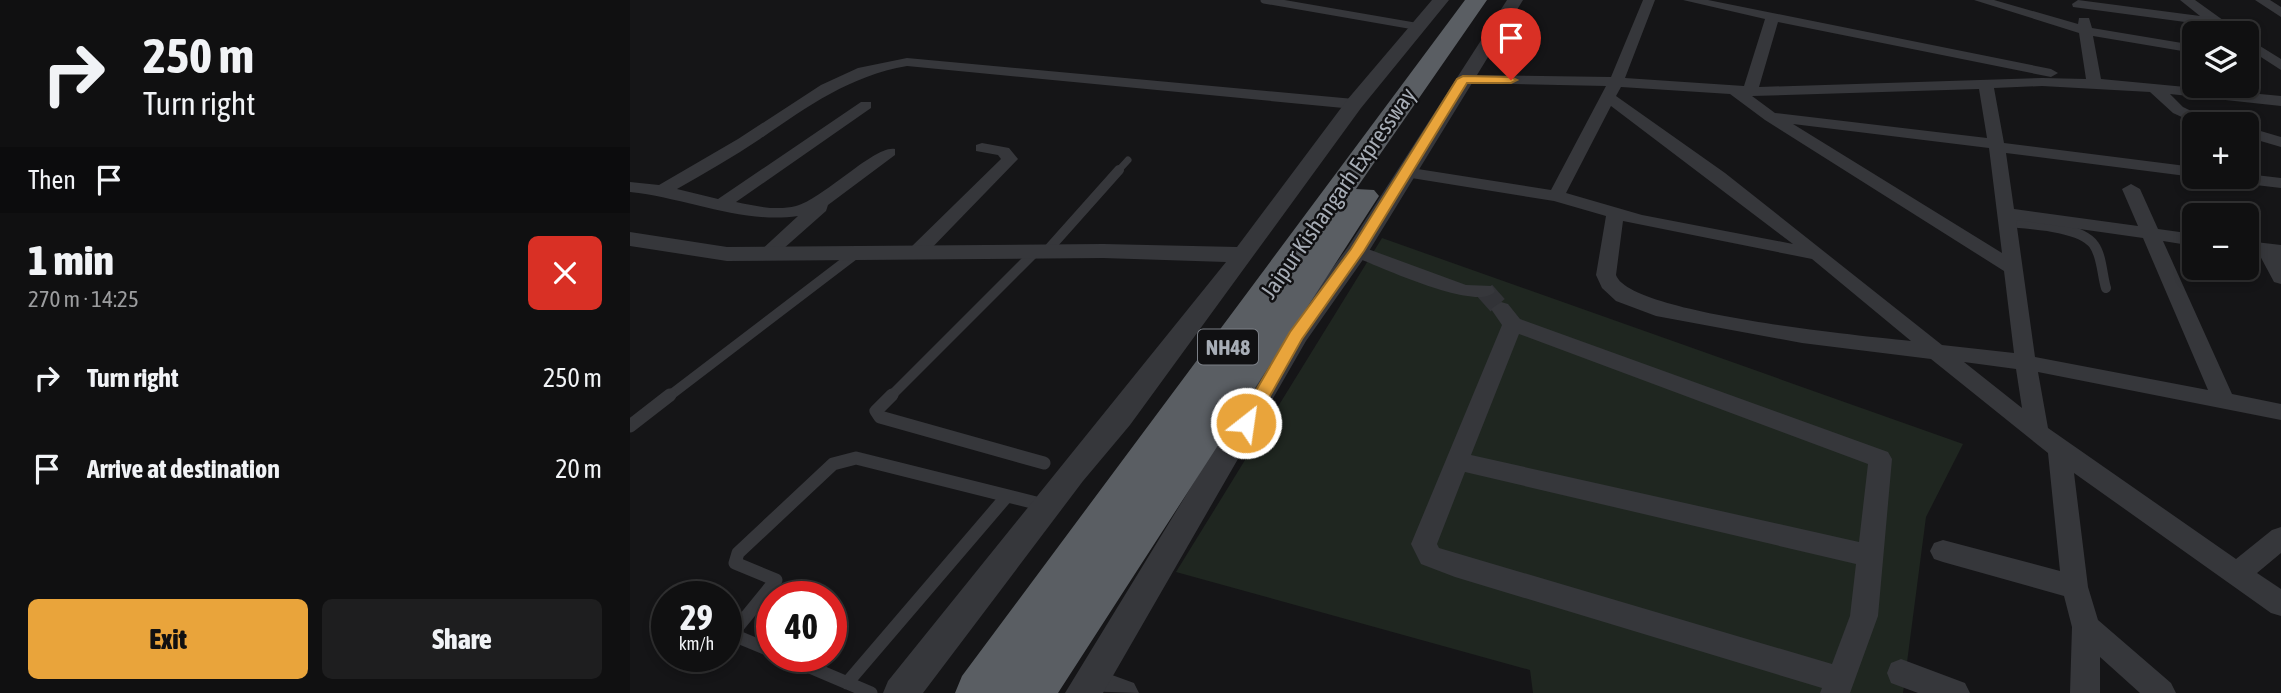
<!DOCTYPE html>
<meta charset="utf-8">
<style>
:root{--surface:#101011;--page:#1e1e1f;--text:#f1f3f6;--muted:#9c9d9f;--line:#303031;--accent:#e9a43b}
body{margin:0;font-family:"Asap Condensed",sans-serif;background:var(--page);color:var(--text);height:100vh;display:flex;flex-direction:column;font-size:26px;white-space:nowrap}
*{box-sizing:border-box;margin:0}
p{font-size:23px;color:var(--muted)}
.icon{flex:none;width:38px;height:38px;fill:none;stroke:currentColor;stroke-width:2;stroke-linecap:round;stroke-linejoin:round}
.map{position:relative;flex:1;overflow:hidden}
.details{display:flex;flex-direction:column;background:var(--surface);width:630px}
.details>*{flex:none}
.hud{background:#101011;color:var(--text);overflow:hidden}
.fabs{position:absolute;left:1552px;top:21px;display:grid;gap:14px}
.fabs a{display:grid;place-items:center;width:77px;height:77px;border-radius:10px;background:var(--surface);box-shadow:0 4px 10px #0003,0 0 0 2px var(--line);font-size:35px}
.speed{position:absolute;left:21px;top:581px;display:flex;gap:14px;font-size:35px;font-weight:700;text-align:center}
.speed>*{display:grid;place-content:center;width:91px;height:91px;border-radius:50%;background:var(--surface);box-shadow:0 4px 10px #0003,0 0 0 2px var(--line);line-height:1}
.speed small{font-size:18px;font-weight:400}
.speed .limit{border:10px solid #d22;background:#fff;color:#111}
.pin{position:absolute;display:grid;place-items:center;width:60px;height:60px;color:#fff;margin:-72px -30px;border-radius:50% 50% 50% 0;rotate:-45deg;box-shadow:0 0 7px #0007}
.pin .icon{rotate:45deg}
.me{position:absolute;width:77px;margin:-38px;rotate:30deg;stroke-linejoin:round;filter:drop-shadow(0 0 5px #0008)}
.turn{display:flex;align-items:center;gap:24px;height:147px;padding:0 28px;font-size:32px}
.turn .icon{width:91px;height:91px;stroke-width:2.5}
.turn b{display:block;font-size:49px;line-height:60px}
.then{display:flex;align-items:center;height:66px;padding:0 28px;background:#0003;gap:14px;font-size:26px}
.round{display:grid;place-items:center;flex:none;width:74px;height:74px;border-radius:10px;background:var(--page)}
.headline{display:flex;align-items:center;justify-content:space-between;height:119px;padding:0 28px}
h1{font-size:42px;font-weight:800;line-height:52px}
.button{display:flex;gap:14px;margin-top:auto;padding:14px 28px}
.button a{flex:1;height:80px;border-radius:10px;background:var(--accent);color:#111;font-size:28px;font-weight:800;line-height:80px;text-align:center}
.button a+a{background:var(--page);color:var(--text)}
ul{padding:0;list-style:none}
li{display:flex;align-items:center;gap:21px;height:91px;padding:0 28px}
li div{flex:1}
li b{display:block;font-size:26px}
li em{font-style:normal}
main{display:flex;flex:1;min-height:0}
.map>svg:first-child{display:block}
.green{fill:#1f2620}
.lines{fill:none;stroke-linecap:round;stroke-linejoin:round}
.minor-tunnel{stroke:#323337;stroke-width:19;stroke-dasharray:19 10;stroke-linecap:butt}
.service-far2{stroke:#36373b;stroke-width:7}
.service-far1{stroke:#36373b;stroke-width:10}
.service{stroke:#36373b;stroke-width:13}
.minor{fill:#36373b;fill-rule:evenodd}
.tertiary{fill:#36373b;fill-rule:evenodd}
.trunk{fill:#5a5e63;fill-rule:evenodd}
.route{fill:#e9a43b;stroke:#976b26;stroke-width:2}
.labels{text-anchor:middle;dominant-baseline:central;stroke-width:5;stroke-linejoin:round;paint-order:stroke}
.shield{fill:#101012;stroke:#7a7e85;stroke-width:2}
.shield-label{font-size:21px;font-weight:bold;fill:#a7adb6}
.street-label{font-size:23px;fill:#a7adb6;stroke:#101012}
</style>
<main>
<section class="details">
<div class="hud">
<div class="turn"><svg class="icon" aria-label="right" viewBox="0 0 24 24"><path d="M7 20v-9h11M14 6l5 5-5 5"/></svg><div><b>250 m</b>Turn right</div></div>
<div class="then">Then<svg class="icon" aria-label="arrive" viewBox="0 0 24 24"><path d="M6 21V4h12l-3 4 3 4H6"/></svg></div>
</div>
<div class="headline"><div><h1>1 min</h1><p>270 m · 14:25</p></div><a class="round" style="background:#d93025;color:#fff"><svg class="icon" aria-label="close" viewBox="0 0 24 24"><path d="M6 6l12 12M18 6L6 18"/></svg></a></div>
<ul>
<li><svg class="icon" aria-label="right" viewBox="0 0 24 24"><path d="M7 20v-9h11M14 6l5 5-5 5"/></svg><div><b>Turn right</b></div><em>250 m</em></li>
<li><svg class="icon" aria-label="arrive" viewBox="0 0 24 24"><path d="M6 21V4h12l-3 4 3 4H6"/></svg><div><b>Arrive at destination</b></div><em>20 m</em></li>
</ul>
<div class="button"><a>Exit</a><a>Share</a></div>
</section>
<div class="map">
<svg width="1651" height="693" viewBox="0 0 1651 693">
<rect width="100%" height="100%" fill="#151517"/>
<path class="green" d="M752 238 1333 444 1296 517 1273 693H903L900 670 546 572Z"/>
<g class="lines">
<path class="minor-tunnel" d="M855 291 871 309"/>
<path class="service-far2" d="M634 0 790 27
M487 172 498 160"/>
<path class="service-far1" d="M1378 222C1399 224 1451 226 1464 245 1472 256 1472 275 1476 288
M415 253 489 170
M38 397 228 252
M260 397 404 253"/>
<path class="service" d="M262 395 246 411 250 417 414 463
M0 426 40 395
M142 651 108 637 106 629 146 580 105 563 108 553 203 464 226 458 414 505
M154 656 241 693
M217 683 377 496"/>
<path class="minor" d="M1013 0H1025L995 78 1114 86 1135 19 1053 0H1078L1421 69 1428 73 1421 77 1148 22 1129 87 1412 78 1456 79 1449 33 1344 0H1364L1448 24 1449 18H1459L1462 28 1564 45V53L1463 36 1471 79 1651 96V106L1540 94 1553 107 1588 124H1567L1543 113 1520 92 1412 86 1364 88 1374 143 1564 167V177L1376 153 1384 209 1508 226 1492 189 1501 184 1510 189 1528 229 1564 234V246L1533 241 1602 394 1651 404V420L1408 372 1418 428 1606 559 1642 530 1651 527V553L1627 573 1651 589V616L1641 613 1444 473 1458 587 1468 620 1541 683 1546 693H1510L1470 657V693H1440L1442 627 1434 596 1313 562 1304 559 1300 551 1304 543 1313 540 1430 571 1418 453 1301 359 1172 343 1026 316 986 301 972 288 966 275 976 216 924 201 769 176 767 172 775 167 921 190 976 86 833 83 826 79 833 75 981 77ZM991 87 1100 94 1135 120 1374 271 1384 353 1312 345 1095 173 986 96ZM1349 89 1357 138 1145 113 1122 96ZM981 106 1163 244 1012 215 936 193ZM1163 124 1359 148 1372 253ZM1386 220 1513 238 1578 390 1405 357ZM993 221 1182 259 1281 341C1235 336 999 314 986 275ZM1334 362 1386 369 1392 408Z
M1448 0 1570 16 1550 0H1565L1611 33H1595L1585 26 1443 7 1442 4Z
M1625 0H1640L1651 7V17Z
M1617 38 1651 59V70L1617 48Z
M277 58 724 99 732 104 724 109 277 66C219 76 177 107 130 139 103 157 75 173 47 189L88 199 231 102H241V108L106 202C125 206 147 211 166 206 193 199 246 144 265 149V155L198 205 196 211 144 257 137 259 128 253 168 216C111 224 57 198 0 192V182L29 185 108 139 191 85 228 68Z
M1617 127 1651 137V147L1617 137Z
M352 143 379 148 388 159 293 257H279L277 253 279 249 371 159 368 155 346 151V145Z
M1617 174 1651 178V188L1600 182 1592 177H1617Z
M1617 241 1651 245V284L1644 282 1629 254 1617 253Z
M727 245 836 285 862 286 865 291C850 314 744 264 720 255L718 251 720 247Z
M871 302 878 304 890 319 1258 452 1262 459 1248 616 1220 693H1190L1192 688 825 577 791 564 781 544 872 325 861 309ZM889 334 1238 464 1229 542 841 455ZM835 472 1226 564 1220 616 1202 664 809 548 807 544Z
M1271 659 1335 683 1340 693H1288L1261 683 1257 673 1261 663Z
M460 667 504 683 509 693 450 691 446 681 450 671Z"/>
<path class="tertiary" d="M802 0H819L731 108 500 425 453 481 293 693H253L258 681 596 262 473 258 97 261 0 246V232L97 247 473 244 607 247 717 100Z
M877 0H893L739 251 676 341 473 693H435L657 330 718 247Z"/>
<path class="trunk" d="M835 0H857L726 189 744 190 749 196 428 693H325L332 676Z"/>
</g>
<path class="route" d="M833 76 881 77 887 80 881 83H837L734 251 672 339 622 428H610L607 423 660 332 721 249 827 79Z"/>
<g class="labels">
<rect class="shield" x="568" y="329.5" width="60" height="35" rx="5"/>
<g class="shield-label">
<text x="598" y="347">NH48</text>
</g>
<g class="street-label">
<text transform="translate(708 193) rotate(-55)">Jaipur Kishangarh Expressway</text>
</g>
</g>
</svg>
<div class="fabs">
<a><svg class="icon" aria-label="layers" viewBox="0 0 24 24"><path d="M12 4l9 5-9 5-9-5zM3 14l9 5 9-5"/></svg></a>
<a>+</a>
<a>−</a>
</div>
<div class="speed"><div>29<small>km/h</small></div><div class="limit">40</div></div>
<div class="pin" style="left:881px;top:80px;background:#d93025"><svg class="icon" aria-label="arrive" viewBox="0 0 24 24"><path d="M6 21V4h12l-3 4 3 4H6"/></svg></div>
<svg class="me" style="left:616px;top:423px" viewBox="-20 -20 40 40"><circle r="17" fill="#e9a43b" stroke="#fff" stroke-width="3"/><path d="M0-11L8 9 0 5-8 9z" fill="#fff"/></svg>
</div>
</main>
